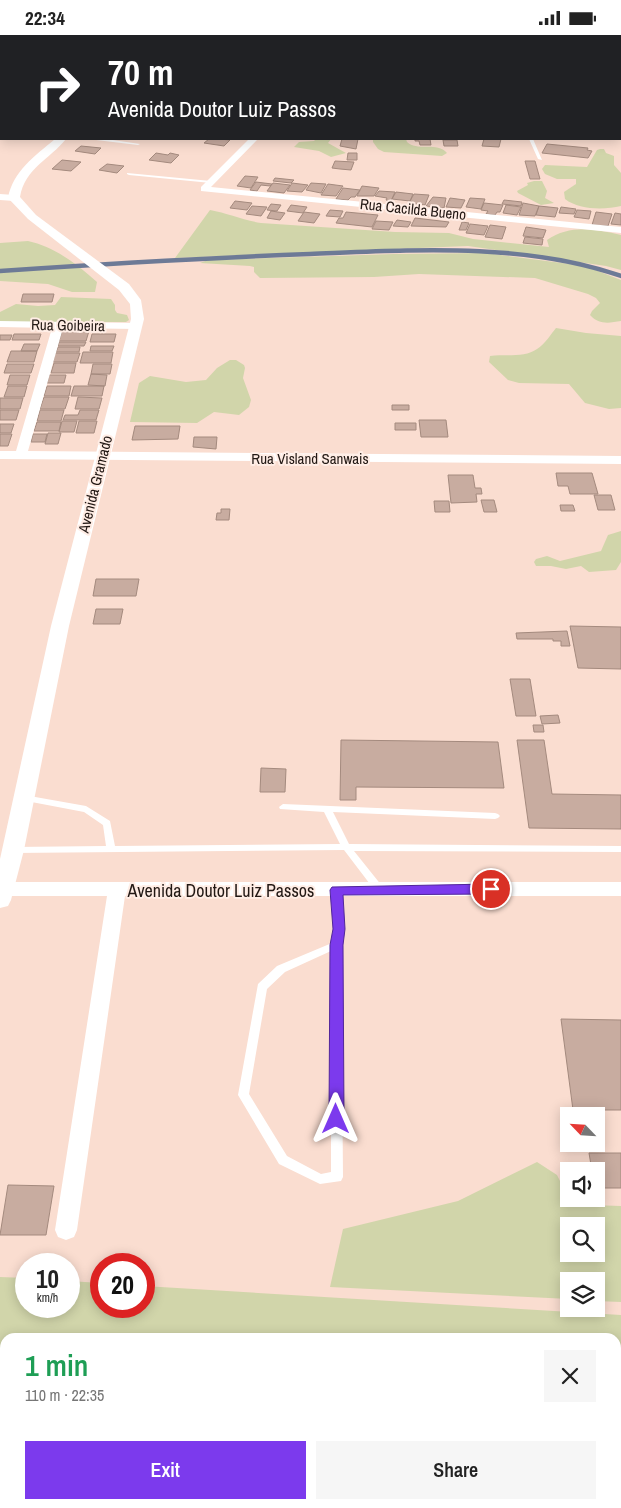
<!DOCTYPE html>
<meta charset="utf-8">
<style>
:root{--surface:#fff;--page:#f6f6f6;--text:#222;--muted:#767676;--accent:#7c3aed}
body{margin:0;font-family:"Archivo Narrow",sans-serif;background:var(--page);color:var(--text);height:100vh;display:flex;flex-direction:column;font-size:19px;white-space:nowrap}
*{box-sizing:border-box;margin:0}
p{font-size:16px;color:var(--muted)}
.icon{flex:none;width:28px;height:28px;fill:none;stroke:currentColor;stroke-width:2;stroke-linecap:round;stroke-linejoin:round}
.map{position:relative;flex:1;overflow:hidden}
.details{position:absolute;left:0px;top:1298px;width:621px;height:176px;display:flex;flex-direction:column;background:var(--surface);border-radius:15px 15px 0 0;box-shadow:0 2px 12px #0003}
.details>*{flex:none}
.hud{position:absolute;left:0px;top:0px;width:621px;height:105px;box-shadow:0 2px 12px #0003;background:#202124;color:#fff;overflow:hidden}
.needle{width:32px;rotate:295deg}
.fabs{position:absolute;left:560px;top:1072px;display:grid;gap:10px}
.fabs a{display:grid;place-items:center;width:45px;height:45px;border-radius:0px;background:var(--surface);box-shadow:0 2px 12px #0003;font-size:25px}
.speed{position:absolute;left:15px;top:1218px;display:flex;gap:10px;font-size:25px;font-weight:700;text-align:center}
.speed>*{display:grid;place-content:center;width:65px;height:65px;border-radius:50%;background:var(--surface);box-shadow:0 2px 12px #0003;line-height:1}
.speed small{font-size:12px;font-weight:400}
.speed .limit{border:8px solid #d22;background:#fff;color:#111}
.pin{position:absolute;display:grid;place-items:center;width:42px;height:42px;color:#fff;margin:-21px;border:2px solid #fff;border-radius:50%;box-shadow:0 1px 5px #0007}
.me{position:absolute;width:55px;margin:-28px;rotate:0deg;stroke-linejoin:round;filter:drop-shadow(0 0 4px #0008)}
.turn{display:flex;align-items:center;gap:18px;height:105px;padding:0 25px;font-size:22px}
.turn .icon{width:65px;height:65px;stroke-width:2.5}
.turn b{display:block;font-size:35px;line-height:42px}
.round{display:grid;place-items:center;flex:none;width:52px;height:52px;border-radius:0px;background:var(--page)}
.head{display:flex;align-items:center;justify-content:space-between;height:85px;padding:0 25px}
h1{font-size:30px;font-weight:600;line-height:38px;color:#1e9e55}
.cta{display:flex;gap:10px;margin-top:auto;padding:10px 25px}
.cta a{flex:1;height:58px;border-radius:0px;background:var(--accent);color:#fff;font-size:20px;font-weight:600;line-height:58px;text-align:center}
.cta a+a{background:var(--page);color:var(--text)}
.status{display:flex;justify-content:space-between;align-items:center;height:35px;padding:0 25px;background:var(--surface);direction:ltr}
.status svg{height:14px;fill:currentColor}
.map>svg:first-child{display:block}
.green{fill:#d1d5aa;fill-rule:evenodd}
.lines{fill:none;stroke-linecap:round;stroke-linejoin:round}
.stream{stroke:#6d7a96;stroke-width:4.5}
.building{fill:#c8aca0;stroke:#a48a7e}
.service{fill:#fff;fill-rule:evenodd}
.minor{fill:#fff;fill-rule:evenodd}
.tertiary{fill:#fff;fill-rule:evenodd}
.route{fill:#7c3aed;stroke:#51269a}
.labels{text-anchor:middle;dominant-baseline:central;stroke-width:4;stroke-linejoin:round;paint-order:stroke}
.far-street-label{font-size:15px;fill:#221814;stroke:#ffede5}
.street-label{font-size:18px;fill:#221814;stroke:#ffede5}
</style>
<div class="status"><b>22:34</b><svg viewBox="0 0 49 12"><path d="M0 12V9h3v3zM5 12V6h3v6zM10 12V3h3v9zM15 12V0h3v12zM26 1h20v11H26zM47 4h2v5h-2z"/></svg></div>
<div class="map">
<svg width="621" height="1473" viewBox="0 0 621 1473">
<rect width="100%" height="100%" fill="#faddd0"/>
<path class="green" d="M316 104H331L328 108 346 118 331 122 319 116 294 112 299 107 314 106Z
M373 104H406L407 107C418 117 437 106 447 118L442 121 384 117 378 114 373 107Z
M600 114H604L606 118 614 121V130L621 138V171C604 175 579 175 565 164L564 157 576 149V144H557L545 139 542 134 545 130 587 132 597 115Z
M534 146H542L547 156 545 163 554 168 541 170 518 158 517 156 528 150 527 148Z
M210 175C227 178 243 185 261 188L395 197 449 198 473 204 549 212 547 205C570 189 595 194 621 200V235L606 231 468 211 175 223Z
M28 206C55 212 77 229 97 247L95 257H72L48 249 0 246V208Z
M486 218 585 231 621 245V286C609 288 599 290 590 280L592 276 600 268 596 263 588 259 535 243 419 239 374 242 260 243 254 237V232L250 231 200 228 208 225 394 219Z
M61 262 111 264 115 270V275L117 278 127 280 129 285 126 287H0V277L16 269 38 271 55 270Z
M556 293 586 298 621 301V373L609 374 585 368 569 349 519 348 508 345 489 327 490 321C504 319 525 323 537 314 545 309 551 299 556 293Z
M230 325H236L244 330 245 333 243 343 251 365 249 372 239 380 214 377 197 388 130 387 139 348 150 341 186 347 206 345 217 333Z
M621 496V527L616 535 589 537 581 531 566 534 551 531H536L534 527 536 524 547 521 560 526 601 516 608 500Z
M537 1127 557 1140 569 1164H574L590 1170 621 1171V1267L596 1266V1246H569V1264L330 1252 343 1194 458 1166ZM569 1191H596V1219H569Z
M0 1242 26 1243V1271H69V1246L101 1248V1271H144V1251L621 1280V1473H0ZM616 1302V1469H5V1302Z"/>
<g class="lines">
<path class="stream" d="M0 236C103 229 206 223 310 219 411 215 524 207 621 241"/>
</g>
<path class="building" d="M209 104H219L230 105 224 111 204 108Z
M342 104H358L356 114 340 111Z
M415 104H430L431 110H420L419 106H415Z
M484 104H501L499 112 482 111Z
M443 105H457L458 111H444Z
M547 109 588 113 587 115 592 116 588 123 542 118Z
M81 111 101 113 95 119 75 116Z
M156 118 168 120 170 118 179 120 171 128 149 125Z
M348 118H357V125H347Z
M62 125 81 127 71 136 52 134Z
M335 126 354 127 351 135 340 134 332 133Z
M525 126H535L540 144H530Z
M107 129 124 131 117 138 99 135Z
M245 141 258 142 251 153 237 151Z
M275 143 294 145 291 148 273 146Z
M256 147 272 149 270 151 261 150 257 156 250 155Z
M273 148 290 150 284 158 267 156Z
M292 148 308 150 302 157 287 156Z
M311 148 326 149 321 158 306 155Z
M328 149 343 151 336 161 321 160Z
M362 151 379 153 374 161H357Z
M343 153 360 155 355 162H351L348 165 336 164Z
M379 156 395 157 391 166 386 165 387 163 375 161Z
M396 157 413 159 410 166 392 164Z
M414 159 429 160 425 170 409 168Z
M433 162 446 163 444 173 426 171Z
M450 163 465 165 461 173 446 172Z
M470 163 485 164 481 174 466 172Z
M504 165 522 167 521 171 502 169Z
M235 166 252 168 247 175 230 173Z
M484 168 503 170 500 177H497L495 180 486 179 488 176 481 175Z
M523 168 539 171 535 181 519 180Z
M271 169 281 170 277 176 267 175Z
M291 170 307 172 303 178 287 176Z
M506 170 521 172 517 180 503 178Z
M252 171 267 172 261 181 246 179Z
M539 171 558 173 555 182 536 180Z
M561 172 576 174 574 179 559 178Z
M330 175 343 176 340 182 326 181Z
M577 175 591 176 589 184 574 182Z
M271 176 285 178 280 185 267 183Z
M304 177 320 179 314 188 298 186Z
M346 177 378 180 372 192 336 188 339 183H343Z
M596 177 612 179 608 191 592 190Z
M615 178 621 179V190L611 189Z
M415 183 449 187 446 192 411 191Z
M397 185 411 187 408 192 393 191Z
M376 186 393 187 389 195 372 194Z
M462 187 469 188 466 195H459Z
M470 189 488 191 484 200 466 198Z
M490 190 506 192 502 204 485 202Z
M526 192 546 195 543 203 523 201Z
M525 202 543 204 542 210 523 208Z
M23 259H54L52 267H21Z
M62 296H89L86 306H59Z
M14 299H41L39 305H12Z
M92 299H116L114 307H90Z
M0 300H12L10 305H0Z
M59 307H86L84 311H58Z
M24 309H40L37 316H21Z
M91 311H114L112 316H90Z
M58 312H80L79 317H56Z
M11 316H37L34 327H7Z
M83 317H113L111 328H80Z
M55 318H80L77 327H53Z
M54 328H76L74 338H51Z
M7 329H34L31 338H4Z
M93 329H112L110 339H91Z
M91 339 107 340 105 351 88 350Z
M10 340H30L27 350H7Z
M49 340H66L64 348H47Z
M8 351H27L24 362H4Z
M47 351H71L69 361H44Z
M74 351H104L102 361H71Z
M44 362H69L65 374H40Z
M78 362 102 363 99 374H75Z
M0 363H23L20 374H0Z
M392 370H409V375H392Z
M0 375H19L16 385H0Z
M40 375H64L61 386H37Z
M80 375H99L96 385H63L65 380H78Z
M419 385H446L448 402H421Z
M62 386H77L74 397H59Z
M79 386H97L94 398H76Z
M37 387H61L59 396H34Z
M395 388H416V395H395Z
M0 389H14L11 398H0Z
M135 391H180L178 404 132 405Z
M48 398H61L58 409H45Z
M0 399H12L8 411H0Z
M33 399H47L45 407H31Z
M194 402H217L216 414 193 412Z
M556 438H592L598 459H570L568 451H558Z
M448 440H473L475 453H481L482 459H476L477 467 451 468Z
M594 460H611L615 475H598Z
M481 465H494L497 477H484Z
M434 466H449L450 477H435Z
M560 470H573L575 476H561Z
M221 474H230L229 485H216L217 478H221Z
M96 544H139L136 561H93Z
M96 574H123L120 589H93Z
M570 591 621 592V634L578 633Z
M567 596 570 611H561V606H553V604H517L516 598Z
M510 644H530L536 681H516Z
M558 680 560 688 542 689 540 681Z
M533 690H543L544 697H534Z
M341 705 498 707 504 753 356 752V765H340Z
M517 705H544L552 759 621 760V794L529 793Z
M261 733 286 734 285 757H260Z
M561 984 621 985V1075H573Z
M589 1118H621V1153H596V1136H592Z
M8 1150 54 1151 46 1200H0Z"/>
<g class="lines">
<path class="service" d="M94 104H106L140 109 138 110 96 105Z
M529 104H533L542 125 538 124Z
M127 138 211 146 213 147 211 148 129 140 127 139Z
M24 760 86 771 110 786 115 811 340 809 324 777 280 774 279 772 283 769 495 778 498 779 500 781 498 783 495 784 333 777 349 809 621 811V817L354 816 382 851 384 854 382 857H376L344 815 13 818 10 817 8 815 10 813 13 812 106 811 103 790 84 777 21 765 20 763 21 761Z
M336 851 339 852 341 855 344 895 341 910 343 1142 341 1146 320 1149 279 1129 238 1060 258 949 277 931 332 908 334 895 331 855 333 852ZM331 916V1137L321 1139 287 1121 249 1059 267 954 285 937Z"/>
<path class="minor" d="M55 0H76L77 1H56Z
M0 59H1V64H0Z
M620 97H621V103H620Z
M249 104H258L211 152 621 192V198L201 156V152Z
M0 159 14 160 19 163 14 166 0 165Z
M0 286 137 288 142 291 137 294 63 293 28 416 621 421V429L0 424V416H16L52 293 0 292Z
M0 847H621V861H125L77 1195 74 1202 66 1205 58 1202 55 1195 107 861H0Z"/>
<path class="tertiary" d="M55 104H66C49 125 25 133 20 162L36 180 129 249 141 265 144 284 69 591 24 815 11 865 8 871 0 873V824L51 591 131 284 130 269 119 255 28 184 8 163C13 136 35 121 55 104Z"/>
</g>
<path class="route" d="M491 849 495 850 497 854 495 857 491 859 343 860 345 894 343 910 344 1084 342 1088 336 1090 331 1088 329 1084 330 910 333 894 330 855 332 852Z"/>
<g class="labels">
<g class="far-street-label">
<text transform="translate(413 174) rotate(6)">Rua Cacilda Bueno</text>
<text transform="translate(68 290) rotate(1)">Rua Goibeira</text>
<text x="310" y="423">Rua Visland Sanwais</text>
<text transform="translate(95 449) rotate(-76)">Avenida Gramado</text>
</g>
<g class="street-label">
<text x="221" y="855">Avenida Doutor Luiz Passos</text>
</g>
</g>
</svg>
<div class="fabs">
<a><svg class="needle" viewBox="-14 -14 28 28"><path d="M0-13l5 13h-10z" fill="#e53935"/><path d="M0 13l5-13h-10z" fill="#767676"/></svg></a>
<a><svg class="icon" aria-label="sound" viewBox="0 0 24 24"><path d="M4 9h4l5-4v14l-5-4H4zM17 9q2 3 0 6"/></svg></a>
<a><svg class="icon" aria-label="search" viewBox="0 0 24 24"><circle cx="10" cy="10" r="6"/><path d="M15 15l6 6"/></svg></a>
<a><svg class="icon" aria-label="layers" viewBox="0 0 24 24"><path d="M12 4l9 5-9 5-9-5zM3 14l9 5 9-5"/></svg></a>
</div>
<div class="speed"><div>10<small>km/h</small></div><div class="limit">20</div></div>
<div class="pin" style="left:491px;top:854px;background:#d93025"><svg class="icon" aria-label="arrive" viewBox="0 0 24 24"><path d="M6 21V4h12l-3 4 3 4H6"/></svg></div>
<svg class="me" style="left:336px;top:1084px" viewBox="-20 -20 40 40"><path d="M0-17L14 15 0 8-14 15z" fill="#7c3aed" stroke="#fff" stroke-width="4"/></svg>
<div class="hud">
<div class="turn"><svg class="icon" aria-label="right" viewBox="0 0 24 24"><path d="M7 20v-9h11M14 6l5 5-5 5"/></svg><div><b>70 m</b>Avenida Doutor Luiz Passos</div></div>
</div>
<section class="details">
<div class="head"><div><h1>1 min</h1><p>110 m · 22:35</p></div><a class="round"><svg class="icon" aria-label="close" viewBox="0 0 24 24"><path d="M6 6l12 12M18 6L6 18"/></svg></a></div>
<div class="cta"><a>Exit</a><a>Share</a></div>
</section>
</div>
